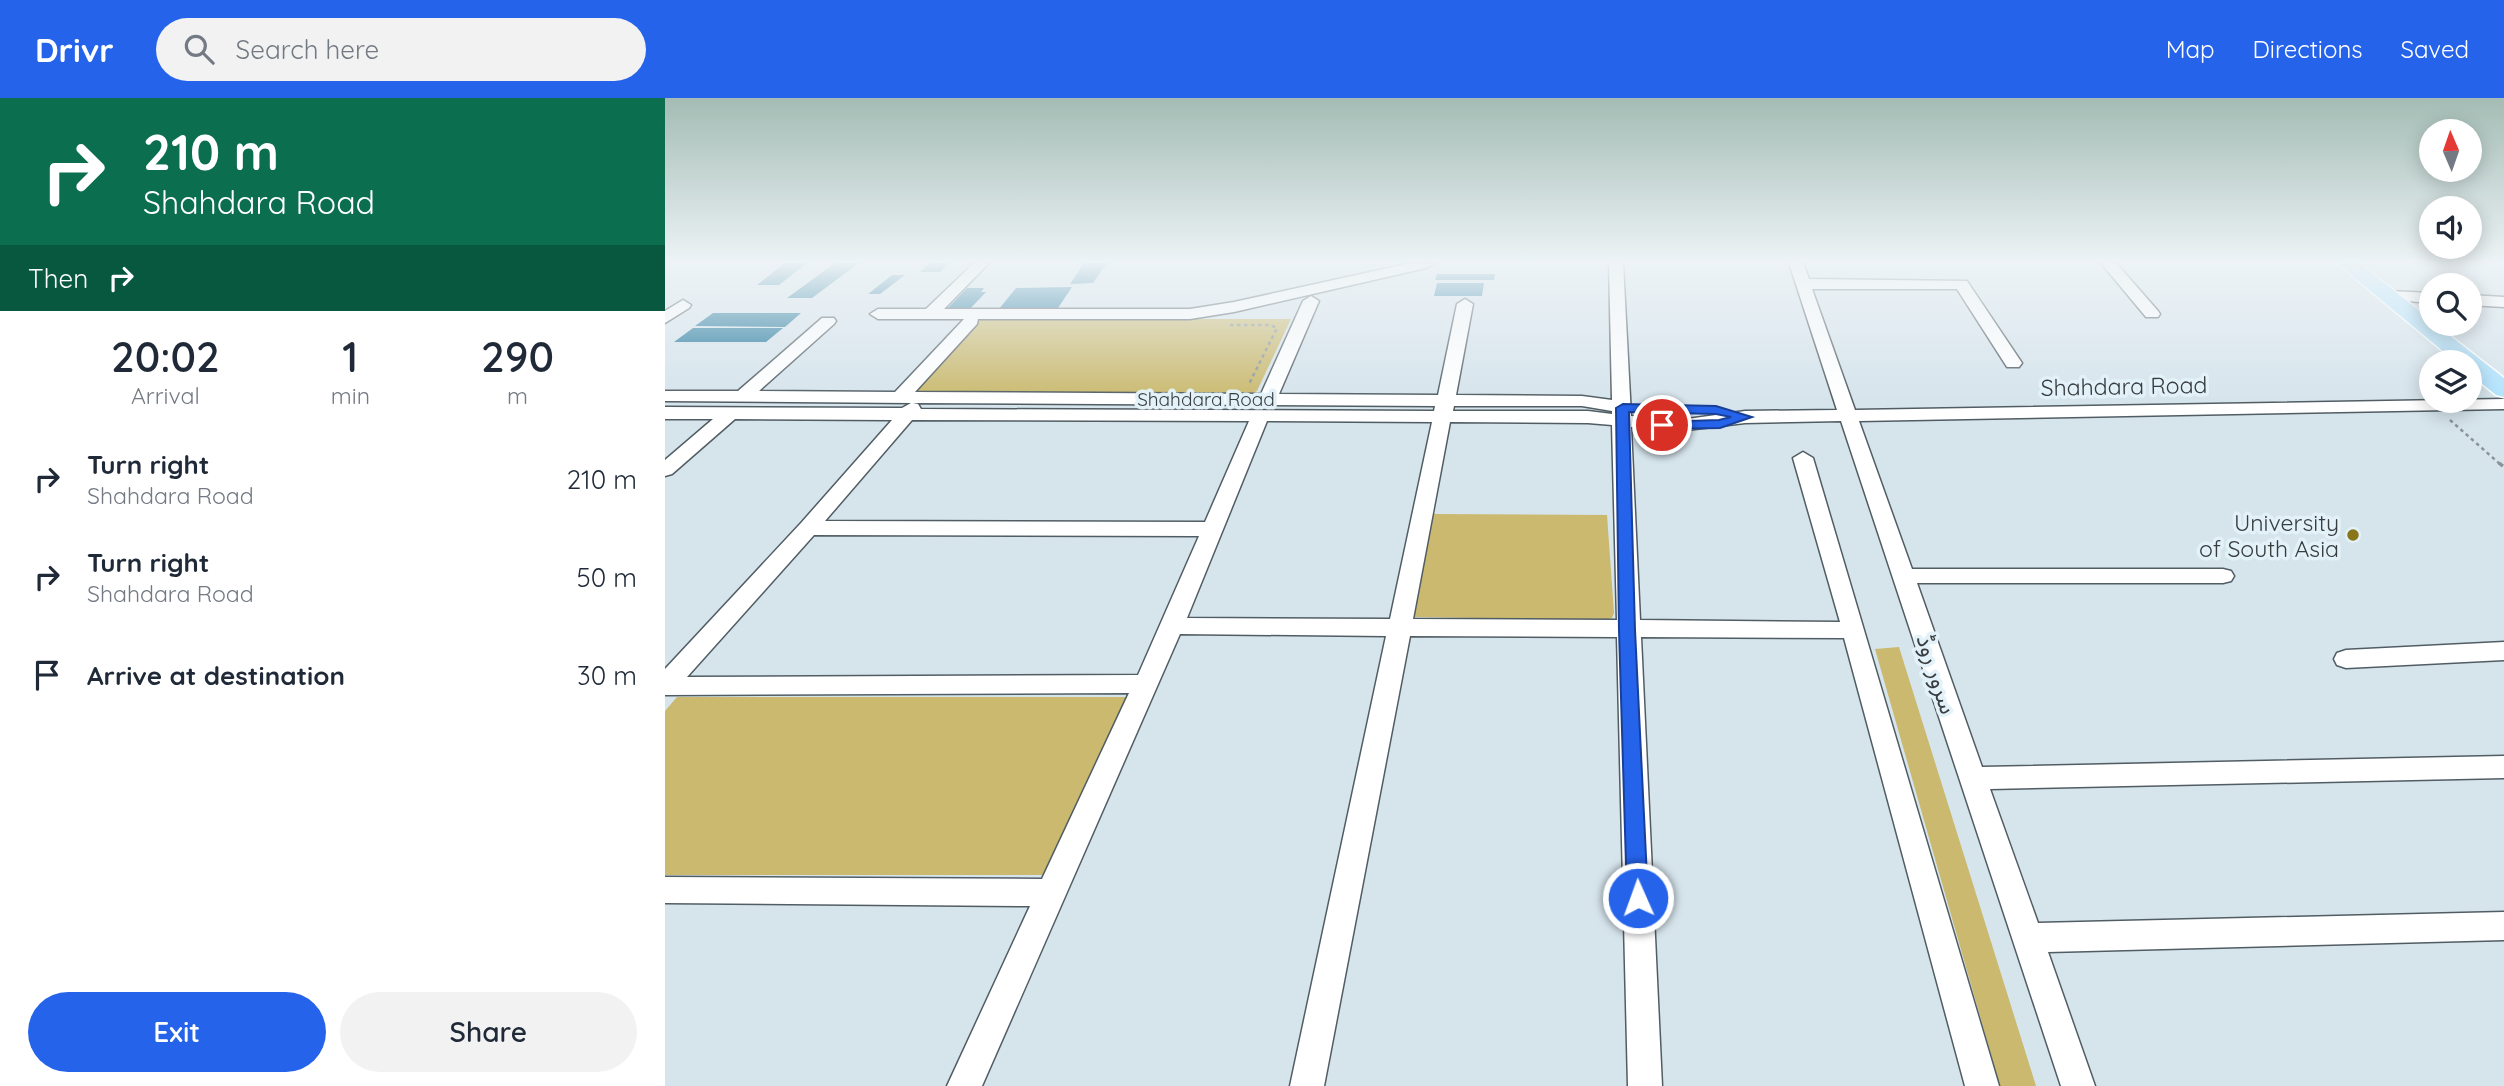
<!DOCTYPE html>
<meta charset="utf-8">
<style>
:root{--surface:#fff;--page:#f2f2f3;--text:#1f2937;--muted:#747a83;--accent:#2563eb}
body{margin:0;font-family:Quicksand,"Noto Sans Arabic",sans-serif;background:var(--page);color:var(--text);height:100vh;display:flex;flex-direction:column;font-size:26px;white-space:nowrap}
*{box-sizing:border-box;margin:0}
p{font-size:23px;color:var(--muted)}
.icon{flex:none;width:38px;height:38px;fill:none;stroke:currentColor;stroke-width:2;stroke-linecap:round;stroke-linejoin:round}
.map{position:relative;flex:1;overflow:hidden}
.details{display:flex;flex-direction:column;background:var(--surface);width:665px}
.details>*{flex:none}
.hud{background:#0b6e4f;color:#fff;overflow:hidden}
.needle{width:46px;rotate:358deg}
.controls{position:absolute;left:1754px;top:21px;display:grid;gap:14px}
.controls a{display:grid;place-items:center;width:63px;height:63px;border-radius:50%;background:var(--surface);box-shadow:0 4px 18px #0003;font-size:35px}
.pin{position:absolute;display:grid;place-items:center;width:60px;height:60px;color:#fff;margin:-30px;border:4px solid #fff;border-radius:50%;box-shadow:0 2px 7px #0007}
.me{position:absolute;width:77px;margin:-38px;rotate:358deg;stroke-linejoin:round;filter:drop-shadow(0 0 5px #0008)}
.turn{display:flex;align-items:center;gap:24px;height:147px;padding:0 28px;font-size:32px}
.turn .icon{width:91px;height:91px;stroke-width:2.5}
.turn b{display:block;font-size:49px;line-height:60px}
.then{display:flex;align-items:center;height:66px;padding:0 28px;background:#0003;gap:14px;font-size:26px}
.eta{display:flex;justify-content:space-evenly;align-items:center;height:119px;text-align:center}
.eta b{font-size:42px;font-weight:600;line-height:49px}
.action{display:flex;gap:14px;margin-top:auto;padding:14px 28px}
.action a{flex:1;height:80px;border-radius:42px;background:var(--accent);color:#fff;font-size:28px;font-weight:600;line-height:80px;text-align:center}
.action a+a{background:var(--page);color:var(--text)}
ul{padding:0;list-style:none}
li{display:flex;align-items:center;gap:21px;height:98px;padding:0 28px}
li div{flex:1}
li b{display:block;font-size:26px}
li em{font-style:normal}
header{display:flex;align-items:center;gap:42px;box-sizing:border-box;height:98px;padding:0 35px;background:var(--accent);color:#fff}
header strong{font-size:33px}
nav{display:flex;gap:38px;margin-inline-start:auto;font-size:24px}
.search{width:490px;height:63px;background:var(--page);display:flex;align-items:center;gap:18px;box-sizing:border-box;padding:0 24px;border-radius:38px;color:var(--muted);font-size:26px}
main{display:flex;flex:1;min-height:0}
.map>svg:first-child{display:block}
.green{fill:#cab96e}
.building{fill:#1f759a}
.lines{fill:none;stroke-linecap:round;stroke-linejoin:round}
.minor-casing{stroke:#515d64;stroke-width:3}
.major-casing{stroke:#fff;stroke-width:3}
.path-far1{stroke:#8a9499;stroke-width:2.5;stroke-dasharray:3.5 3.5;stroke-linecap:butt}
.path{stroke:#8a9499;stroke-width:3.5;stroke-dasharray:5 5;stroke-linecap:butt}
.minor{fill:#fff;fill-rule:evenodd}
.major{fill:#b1e3fe;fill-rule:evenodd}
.route{fill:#2563eb;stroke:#184099;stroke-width:2}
.poi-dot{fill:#89761a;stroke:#e3f1f9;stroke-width:2.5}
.labels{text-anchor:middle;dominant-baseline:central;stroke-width:7;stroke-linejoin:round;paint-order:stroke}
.far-street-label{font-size:19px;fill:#383d40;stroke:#e3f1f9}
.street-label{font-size:23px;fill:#383d40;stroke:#e3f1f9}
.poi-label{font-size:23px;fill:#383d40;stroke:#e3f1f9;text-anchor:end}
</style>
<header>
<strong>Drivr</strong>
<div class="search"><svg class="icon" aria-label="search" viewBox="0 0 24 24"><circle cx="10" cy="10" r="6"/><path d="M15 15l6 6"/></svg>Search here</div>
<nav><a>Map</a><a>Directions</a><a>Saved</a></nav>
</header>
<main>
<section class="details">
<div class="hud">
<div class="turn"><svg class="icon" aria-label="right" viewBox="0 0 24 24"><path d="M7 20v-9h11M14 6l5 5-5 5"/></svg><div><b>210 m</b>Shahdara Road</div></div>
<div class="then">Then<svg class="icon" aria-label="right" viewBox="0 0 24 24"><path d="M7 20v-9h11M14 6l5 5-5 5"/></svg></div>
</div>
<div class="eta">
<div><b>20:02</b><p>Arrival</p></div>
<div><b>1</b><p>min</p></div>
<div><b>290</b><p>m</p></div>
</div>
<ul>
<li><svg class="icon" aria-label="right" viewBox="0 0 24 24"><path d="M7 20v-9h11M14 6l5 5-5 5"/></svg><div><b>Turn right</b><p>Shahdara Road</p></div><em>210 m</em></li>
<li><svg class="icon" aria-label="right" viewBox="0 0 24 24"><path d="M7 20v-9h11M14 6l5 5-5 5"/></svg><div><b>Turn right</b><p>Shahdara Road</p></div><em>50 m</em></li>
<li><svg class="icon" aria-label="arrive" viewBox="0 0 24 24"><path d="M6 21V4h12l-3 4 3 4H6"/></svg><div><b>Arrive at destination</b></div><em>30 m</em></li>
</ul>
<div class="action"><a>Exit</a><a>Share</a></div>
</section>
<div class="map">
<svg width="1839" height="988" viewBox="0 0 1839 988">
<rect width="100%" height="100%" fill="#d6e4ec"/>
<path class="green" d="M313 221H626L592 293 585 296 249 295V290Z
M769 416 942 417 949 515 947 520 941 522 746 519 745 514Z
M1234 549 1371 988H1335L1210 551Z
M12 599H463L385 777H0V613Z"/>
<path class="building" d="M120 165H142L114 187H92Z
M170 165H194L147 200H122Z
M265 165H284L275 174H255Z
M419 165H442L428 185 405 186Z
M772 176H830L829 182H770Z
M227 177H240L215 196H203Z
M772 185H819L817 198H769Z
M407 189 393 210 334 211 351 190Z
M302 190H319L316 194H321L303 213 279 214Z
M48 215H136L120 229 30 228Z
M28 230H118L101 244H9Z"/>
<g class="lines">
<g class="minor-casing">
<path id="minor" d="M309 165H324L279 211H525L569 204 746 165 768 166 761 170 569 214 525 221H313L312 226 250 294 596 296 638 203 646 198 654 203 614 296 773 297 792 206 800 201 808 206 791 297 917 298 947 302 944 165H958L966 318 1022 321 1080 313 1172 312 1124 165H1138L1144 181 1302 183 1357 265 1354 269H1342L1292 191H1147L1190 312 1839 301V311L1194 323 1247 471H1558L1566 473 1569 478 1566 483 1558 485H1252L1317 669 1839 658V680L1325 691 1373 825 1839 814V842L1383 854 1430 988H1396L1176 323 1080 325 1022 332 966 329 975 522 1175 524 1128 360 1138 354 1148 360 1334 988H1300L1179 540 976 539 997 988H963L952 539 745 538 659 988H625L721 538 515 536 317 988H282L365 808 0 805V779L377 781 464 595 0 597V571L136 425 227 322 70 321 7 376 0 378V362L48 321H0V309L237 310 246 305 0 303V293H73L157 220H169L171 223 169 226 94 293 230 294 299 221H213L205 216 213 211H261ZM248 305 770 308 769 313 256 311 253 306ZM789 308H917L947 313V316L923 313H788ZM247 322 584 323 540 424 160 423ZM602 323 767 324 725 521 522 520ZM785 324 923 325 947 327 952 522 748 521ZM149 437 534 438 473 577 22 579Z
M1436 165H1451L1493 213 1495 216 1493 219H1481Z
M1724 193 1766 195V205L1718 201 1716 198Z
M1804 197 1839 199V209L1804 207Z
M18 202 26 207 24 210 0 225V213Z
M1839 544V562L1681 570 1672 567 1669 561 1672 555 1681 552Z"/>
</g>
<g class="major-casing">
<path id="major" d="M1672 165H1694L1766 222V226H1770L1839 280V299L1831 297 1804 275V264H1791Z"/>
</g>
<path class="path-far1" d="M565 227H605L612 230 584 286
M1785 322 1836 367"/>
<path class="path" d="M1834 365 1839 369"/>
<use href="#minor" class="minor"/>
<use href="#major" class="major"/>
</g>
<linearGradient id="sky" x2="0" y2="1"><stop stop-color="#a3bcb4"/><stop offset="0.54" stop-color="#edf3f6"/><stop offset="1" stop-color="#edf3f6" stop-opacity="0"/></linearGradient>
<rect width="1839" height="303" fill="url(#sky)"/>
<path class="route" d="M958 306 1051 308 1087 319 1055 330 997 331 990 327 992 324 1054 322 1066 319 1051 316 964 314 970 532 983 800 980 807 973 810 965 807 962 800 954 532 951 310Z"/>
<circle class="poi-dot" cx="1688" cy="437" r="7"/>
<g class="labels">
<g class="far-street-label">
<text x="541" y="301">Shahdara Road</text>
</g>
<g class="street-label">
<text transform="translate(1459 288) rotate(-1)">Shahdara Road</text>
<text transform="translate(1272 576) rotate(72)">سرور روڈ</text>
</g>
<g class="poi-label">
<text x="1674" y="424">University<tspan x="1674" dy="26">of South Asia</tspan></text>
</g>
</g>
</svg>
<div class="controls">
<a><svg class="needle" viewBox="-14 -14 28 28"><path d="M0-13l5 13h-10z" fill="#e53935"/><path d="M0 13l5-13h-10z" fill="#747a83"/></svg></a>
<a><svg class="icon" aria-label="sound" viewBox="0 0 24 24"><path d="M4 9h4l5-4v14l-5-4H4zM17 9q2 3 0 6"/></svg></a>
<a><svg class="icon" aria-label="search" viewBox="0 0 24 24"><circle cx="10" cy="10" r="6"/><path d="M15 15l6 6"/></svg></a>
<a><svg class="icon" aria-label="layers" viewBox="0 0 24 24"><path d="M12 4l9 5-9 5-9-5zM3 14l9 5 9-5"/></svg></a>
</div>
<div class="pin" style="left:997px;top:327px;background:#d93025"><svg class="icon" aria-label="arrive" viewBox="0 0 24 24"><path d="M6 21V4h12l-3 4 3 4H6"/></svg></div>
<svg class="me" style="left:973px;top:800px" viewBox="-20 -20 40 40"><circle r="17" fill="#2563eb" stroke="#fff" stroke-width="3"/><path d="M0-11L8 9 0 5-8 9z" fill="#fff"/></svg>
</div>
</main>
